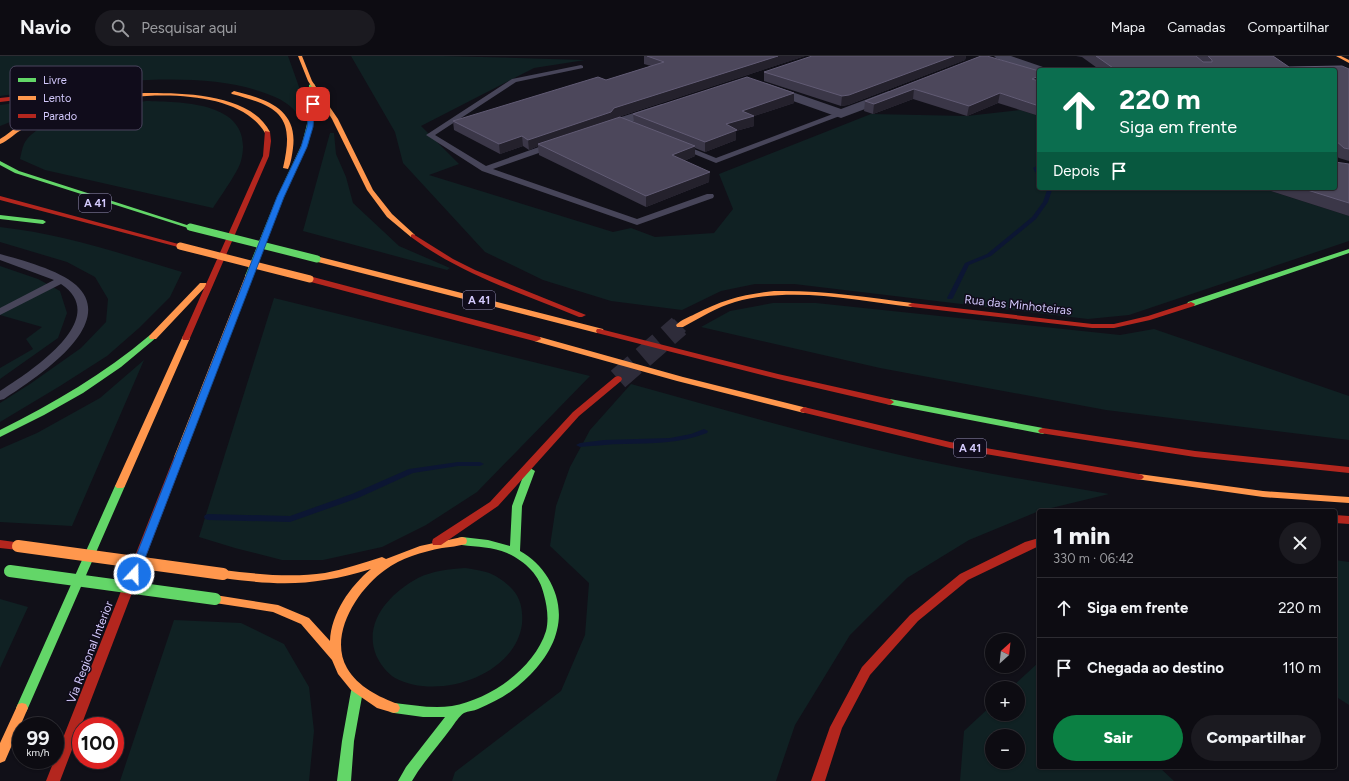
<!DOCTYPE html>
<html lang="pt">
<meta charset="utf-8">
<style>
:root{--surface:#0d0c12;--page:#1b1a20;--text:#f1f3f6;--muted:#9a9b9f;--line:#2d2c32;--accent:#0b8043}
body{margin:0;font-family:Figtree,sans-serif;background:var(--page);color:var(--text);height:100vh;display:flex;flex-direction:column;font-size:15px;white-space:nowrap}
*{box-sizing:border-box;margin:0}
p{font-size:13px;color:var(--muted)}
.icon{flex:none;width:22px;height:22px;fill:none;stroke:currentColor;stroke-width:2;stroke-linecap:round;stroke-linejoin:round}
.map{position:relative;flex:1;overflow:hidden}
.side{position:absolute;left:1037px;top:453px;width:300px;height:260px;display:flex;flex-direction:column;background:var(--surface);border-radius:4px;box-shadow:0 1px 3px #0004,0 0 0 1px var(--line)}
.side>*{flex:none}
.top-card{position:absolute;left:1037px;top:12px;width:300px;height:122px;border-radius:4px;box-shadow:0 1px 3px #0004,0 0 0 1px var(--line);background:#0b6e4f;color:#fff;overflow:hidden}
.needle{width:26px;rotate:27deg}
.controls{position:absolute;left:985px;top:577px;display:grid;gap:8px}
.controls a{display:grid;place-items:center;width:40px;height:40px;border-radius:50%;background:var(--surface);box-shadow:0 1px 3px #0004,0 0 0 1px var(--line);font-size:20px}
.speed{position:absolute;left:12px;top:661px;display:flex;gap:8px;font-size:20px;font-weight:700;text-align:center}
.speed>*{display:grid;place-content:center;width:52px;height:52px;border-radius:50%;background:var(--surface);box-shadow:0 1px 3px #0004,0 0 0 1px var(--line);line-height:1}
.speed small{font-size:10px;font-weight:400}
.speed .limit{border:6px solid #d22;background:#fff;color:#111}
.pin{position:absolute;display:grid;place-items:center;width:34px;height:34px;color:#fff;margin:-17px;border-radius:8px;box-shadow:0 2px 6px #0006}
.me{position:absolute;width:44px;margin:-22px;rotate:21deg;stroke-linejoin:round;filter:drop-shadow(0 0 3px #0008)}
.turn{display:flex;align-items:center;gap:14px;height:84px;padding:0 16px;font-size:18px}
.turn .icon{width:52px;height:52px;stroke-width:2.5}
.turn b{display:block;font-size:28px;line-height:34px}
.then{display:flex;align-items:center;height:38px;padding:0 16px;background:#0003;gap:8px;font-size:15px}
.round{display:grid;place-items:center;flex:none;width:42px;height:42px;border-radius:21px;background:var(--page)}
.summary{display:flex;align-items:center;justify-content:space-between;height:68px;padding:0 16px}
h1{font-size:24px;font-weight:800;line-height:30px}
.cta{display:flex;gap:8px;margin-top:auto;padding:8px 16px}
.cta a{flex:1;height:46px;border-radius:24px;background:var(--accent);color:#fff;font-size:16px;font-weight:800;line-height:46px;text-align:center}
.cta a+a{background:var(--page);color:var(--text)}
ul{padding:0;list-style:none}
li{display:flex;align-items:center;gap:12px;height:60px;padding:0 16px;border-top:1px solid var(--line)}
li div{flex:1}
li b{display:block;font-size:15px}
li em{font-style:normal}
header{display:flex;align-items:center;gap:24px;box-sizing:border-box;height:56px;padding:0 20px;background:var(--surface);border-bottom:1px solid var(--line)}
header strong{font-size:19px}
nav{display:flex;gap:22px;margin-inline-start:auto;font-size:14px}
.search{width:280px;height:36px;background:var(--page);display:flex;align-items:center;gap:10px;box-sizing:border-box;padding:0 14px;border-radius:22px;color:var(--muted);font-size:15px}
.map>svg:first-child{display:block}
.green{fill:#102123;fill-rule:evenodd}
.lines{fill:none;stroke-linecap:round;stroke-linejoin:round}
.stream{fill:#0c1633;fill-rule:evenodd}
.secondary-tunnel-far1{stroke:#2e2c3a;stroke-width:17;stroke-dasharray:17 8;stroke-linecap:butt}
.secondary-tunnel{stroke:#2e2c3a;stroke-width:22;stroke-dasharray:22 11;stroke-linecap:butt}
.lane{fill:#474559;fill-rule:evenodd}
.street{fill:#474559;fill-rule:evenodd}
.fast{fill:#63d668;fill-rule:evenodd}
.slow{fill:#ff974d;fill-rule:evenodd}
.jam{fill:#b3261e;fill-rule:evenodd}
.fast-bridge-far1{stroke:#63d668;stroke-width:7}
.fast-bridge{stroke:#63d668;stroke-width:12}
.slow-bridge-far1{stroke:#ff974d;stroke-width:7}
.slow-bridge{stroke:#ff974d;stroke-width:12}
.wall{fill:#3b3748}
.shaded-wall{fill:#24212c}
.building{fill:#4c475b;stroke:#615b74}
.route{fill:#1a73e8;stroke:#114b97}
.labels{text-anchor:middle;dominant-baseline:central;stroke-width:3;stroke-linejoin:round;paint-order:stroke}
.shield{fill:#100c1b;stroke:#9890b8;stroke-width:1}
.shield-label{font-size:11px;font-weight:bold;fill:#d3c9fc}
.street-label{font-size:12px;fill:#d3c9fc;stroke:#100c1b}
.key{fill:#100c1b;stroke:#4a455e;stroke-width:1}
.key-label{font-size:11px;fill:#d3c9fc}
</style>
<header>
<strong>Navio</strong>
<div class="search"><svg class="icon" aria-label="search" viewBox="0 0 24 24"><circle cx="10" cy="10" r="6"/><path d="M15 15l6 6"/></svg>Pesquisar aqui</div>
<nav><a>Mapa</a><a>Camadas</a><a>Compartilhar</a></nav>
</header>
<div class="map">
<svg width="1349" height="725" viewBox="0 0 1349 725">
<rect width="100%" height="100%" fill="#111018"/>
<path class="green" d="M0 0H288L303 42V64C299 62 298 58 295 55 290 49 282 44 275 41 201 8 79 30 0 40Z
M351 0H444L585 4 534 12 421 70 459 108 429 119 613 176 631 172 655 181 714 177 733 153 719 118 871 58 967 60 1020 54 1039 60V132H1261L1349 160V185L1129 259 1088 263 794 228H755L721 235 682 254 611 245 543 224 485 196 403 107 395 76Z
M128 34V36L85 41 54 49 0 70V49L97 36Z
M146 45C184 46 256 46 241 105 238 116 220 141 213 152L45 114 20 103C21 99 22 92 24 88 40 58 115 49 146 45Z
M330 77H334L336 98 346 121 353 147 399 190 450 212 447 214 303 175Z
M0 171C63 178 122 198 182 216L170 241 139 272 107 300 60 330 0 366V347L30 328 81 292 106 266 108 243 95 221 67 206 0 186Z
M0 210 38 223 60 235 67 257 58 282 0 323V312L33 293 26 283 42 271 0 259Z
M274 242 590 320 477 436 426 469 382 491 323 504H282L235 492 199 481Z
M773 247H816L1120 279 1154 273 1349 340V384L1106 354 880 312 701 271 730 255Z
M144 304 72 470 0 466V393L37 377 100 342Z
M631 328C725 354 818 381 913 402 978 416 1043 427 1109 438L1039 455 969 484 907 522 850 579 795 669 776 725H452L455 716 561 635 585 579 589 527 550 490 556 450 570 411 590 374Z
M1335 504 1349 506V649L1335 640Z
M465 512C472 513 479 514 486 516 496 519 506 526 513 534 521 543 523 555 522 568 515 620 438 645 395 622 387 617 380 608 376 599 363 566 390 537 418 522 432 515 449 513 465 512Z
M0 543 28 551 0 612Z
M174 564 241 567 284 588 309 631 314 675 309 725H120Z
M1039 606V711H1159L1174 725H960L964 675 992 649V658H1018V632H1011ZM992 680H1018V706H992Z"/>
<g class="lines">
<path class="stream" d="M1039 109V112H1038L1039 114V119H1037L1033 112Z
M1046 132H1051L1052 134 1048 146 1036 163 991 200 969 209 953 242 952 243H948L947 242 965 207 987 198 1032 161 1043 146 1047 134Z
M704 373 708 375 707 377C679 388 653 387 624 388 609 388 595 390 580 391L576 389 580 387 604 384 670 382 691 378Z
M458 406H480L484 408 480 410H458L413 417 358 442 290 466 208 464 205 463 204 461 205 459 208 458 290 460 352 438 409 413Z"/>
<path class="secondary-tunnel-far1" d="M678 271 680 269"/>
<path class="secondary-tunnel" d="M618 323 679 270"/>
<path class="lane" d="M581 9 583 10V12L516 26 435 79 486 110 550 87H556V91L493 113 637 163 707 138H713L714 140 713 142 637 169 482 115 426 79 512 23Z
M838 56H844L845 58 716 107 677 91 681 89H684L716 102Z
M0 198C22 204 59 214 76 229 120 269 33 324 4 343L0 344V335C28 317 113 263 61 228L0 259V252L54 224 0 204Z"/>
<path class="street" d="M994 0H1011L1043 11 1045 14H1039V18L1035 17 996 2Z
M766 27 841 53 889 35H897L899 38 897 41 841 62 762 34 760 31 762 28Z
M662 48 667 49 669 52 667 55 620 70 615 69 613 66 615 63Z"/>
<path class="fast" d="M312 27 315 29 314 64 308 88 283 141 253 220 249 222H246L245 220 277 141 302 88 308 64 309 29Z
M0 105 19 115 193 171 190 173 188 172 15 117 0 109Z
M0 159 43 164 46 166 43 168 0 163Z
M1349 193V197L1194 250H1191L1187 248 1188 246Z
M150 279H156L157 281 121 311 83 337 44 359 0 381V374C54 347 104 318 150 279Z
M890 343 1043 372 1048 375 1043 378 887 348 886 346Z
M530 412 535 415 522 450 520 495C547 510 565 543 557 574 552 596 535 616 518 630 506 640 492 647 478 653 474 655 468 655 464 657 459 660 455 667 452 671 439 689 423 706 412 725H398L406 711 445 661H423L394 657 390 656 388 652 390 648 394 647C413 649 433 653 452 650 490 643 534 613 546 575 549 563 547 550 544 539 540 519 525 505 507 497 493 491 477 491 462 489L458 488 457 485 458 482 462 481 488 484 510 490 512 450 525 415Z
M120 427 123 428 125 430 28 652 26 656 22 657 18 656 16 652 115 430 117 428Z
M357 630 361 631 363 635 354 685 351 725H337L342 685 351 635 353 631Z"/>
<path class="slow" d="M298 0H302L312 25 338 63 373 134 392 158 415 179V181H411L387 161 367 134 332 63 308 25Z
M1336 0H1341L1349 4V7Z
M234 35C266 43 298 53 293 92 292 99 291 107 288 113L283 112C295 61 281 51 232 38L231 37Z
M144 37C182 37 250 37 270 76L265 77C233 22 101 38 50 59 41 63 31 67 23 73 15 77 8 85 0 88V83C7 79 13 73 20 69 58 48 102 41 144 37Z
M314 201H320L603 273 604 275 603 277H597L314 205Z
M246 218H249L253 220 184 401 179 404 176 403 174 401Z
M200 227H206L207 229 156 283H150L149 281 150 279Z
M774 235C821 234 866 241 912 247L916 249 912 251C855 244 792 230 735 246 717 251 700 262 683 271H677L676 269C681 264 689 261 695 258 722 244 744 238 774 235Z
M183 280H189L190 282 125 430 123 432H117L115 430Z
M534 281H540L683 321 807 352 808 354 804 357 677 325 534 285 533 283Z
M1139 418 1263 435 1349 441V447L1263 441 1136 423 1134 421 1136 419Z
M462 481 466 482 467 485 466 488C458 490 450 491 442 492 422 496 401 502 385 514 358 533 328 579 347 612 358 631 379 641 398 648L400 652 398 656 394 657 377 652 351 634 338 618 332 604 301 568 273 556 215 547 211 546 209 543 211 540 215 539 278 549 309 562 330 585C331 558 350 530 371 513 316 530 280 530 223 522L219 521 218 518 219 515 223 514C257 518 291 522 325 517 345 513 363 507 382 501L386 503 420 490Z
M22 647 26 648 28 652 5 705 0 707V687L18 648Z"/>
<path class="jam" d="M100 31 102 32V34L0 46V42Z
M265 75 270 76 271 85 269 100 190 282 189 284H183L182 282 263 100Z
M0 140 182 189 183 190 182 191H178L0 144Z
M413 178 453 203 475 214 586 259 582 261H579C521 237 462 219 411 181V179Z
M307 221H313L540 281 541 283 537 285H534L307 225Z
M1191 246 1195 248 1194 250 1150 264 1114 272H1092L912 251 908 249 912 247 1092 268H1114L1148 260Z
M597 273H600L778 318 890 343 894 346 890 349 778 323 597 277 596 275Z
M618 320 621 321 622 323 621 325 579 360 498 450 441 489H433L432 486 433 483 490 446 573 356 615 321Z
M804 351 950 386 1139 418 1142 419 1144 421 1142 423 1139 424 950 392 801 356 800 354Z
M1043 372 1195 395 1349 411V417L1195 401 1040 377 1038 375 1040 373Z
M179 398 184 401 60 725H46L174 401Z
M1335 459 1349 460V468L1335 467Z
M1039 482V490L968 524 918 565 870 619 842 672 825 725H811L830 671 862 611 910 559 960 518 1025 486Z
M0 484 22 487 23 490 22 493 18 494 0 492Z"/>
<path class="fast-bridge-far1" d="M190 171 317 203"/>
<path class="fast-bridge" d="M10 515 215 543"/>
<path class="slow-bridge-far1" d="M180 190 310 223"/>
<path class="slow-bridge" d="M18 490 223 518"/>
</g>
<path class="wall" d="M644 0H805L615 62 614 63 634 66 633 58 794 37V47L754 60V70L736 75V84L705 96 695 92V100L684 105 709 126 646 151 539 99 538 90 529 94 523 90 500 98 454 74 453 65 606 24 651 10 644 8Z
M812 0H966L965 4 848 49 841 50 764 25V16Z
M981 0 1039 15V60L998 47 967 60 913 43 873 58 864 55 865 45Z
M1076 0H1273L1289 11 1349 13V105L1339 102 1335 99V14H1100L1082 1Z
M1349 108V160L1261 132H1335Z"/>
<path class="shaded-wall" d="M778 0H805L615 62 612 65 538 88V90L529 94 528 84 614 52Z
M954 0H966L965 4 848 49 841 50 842 40Z
M1039 20V29L1032 23Z
M914 33 913 43 873 58 874 48Z
M794 37V47L754 60V70L736 75V84L705 96V86L742 55Z
M1000 37 998 47 967 60 969 50Z
M522 80 523 90 500 98 499 88Z
M695 90V100L672 110V99Z
M710 116 709 126 646 151V140Z"/>
<path class="building" d="M647 0H778L614 52 611 56 528 84 522 80 499 88 453 65 598 21 606 24 664 6Z
M812 0H954L849 39 842 40 764 16Z
M981 0H987L1039 15V20L1032 23 1039 25V50L1000 37 969 50 914 33 874 48 865 45Z
M1096 0H1196L1203 6H1212V4L1208 0H1273L1289 11 1342 10 1349 13V93L1344 92 1335 84V14H1116Z
M747 21 794 37 742 55 754 60 726 68 737 74 705 86 633 58Z
M620 61 695 90 672 99 710 116 646 140 538 88Z
M1335 106 1349 108V147L1301 132H1335Z"/>
<path class="route" d="M313 46 315 48 313 71 307 91 284 141 139 518 138 521 134 522 130 521 129 518 277 141 301 91 307 71 310 48Z"/>
<g class="labels">
<g class="shield">
<rect x="79" y="138" width="32" height="18" rx="3"/>
<rect x="463" y="235" width="32" height="18" rx="3"/>
<rect x="954" y="383" width="32" height="18" rx="3"/>
</g>
<g class="shield-label">
<text x="95" y="147">A 41</text>
<text x="479" y="244">A 41</text>
<text x="970" y="392">A 41</text>
</g>
<g class="street-label">
<text transform="translate(1018 249) rotate(6)">Rua das Minhoteiras</text>
<text transform="translate(90 596) rotate(-69)">Via Regional Interior</text>
</g>
</g>
<rect x="10" y="10" width="132" height="64" rx="6" class="key"/>
<rect x="18" y="22" width="18" height="4" fill="#63d668"/>
<rect x="18" y="40" width="18" height="4" fill="#ff974d"/>
<rect x="18" y="58" width="18" height="4" fill="#b3261e"/>
<g class="key-label">
<text x="43" y="28">Livre</text>
<text x="43" y="46">Lento</text>
<text x="43" y="64">Parado</text>
</g>
</svg>
<div class="controls">
<a><svg class="needle" viewBox="-14 -14 28 28"><path d="M0-13l5 13h-10z" fill="#e53935"/><path d="M0 13l5-13h-10z" fill="#9a9b9f"/></svg></a>
<a>+</a>
<a>−</a>
</div>
<div class="speed"><div>99<small>km/h</small></div><div class="limit">100</div></div>
<div class="pin" style="left:313px;top:48px;background:#d93025"><svg class="icon" aria-label="arrive" viewBox="0 0 24 24"><path d="M6 21V4h12l-3 4 3 4H6"/></svg></div>
<svg class="me" style="left:134px;top:518px" viewBox="-20 -20 40 40"><circle r="17" fill="#1a73e8" stroke="#fff" stroke-width="3"/><path d="M0-11L8 9 0 5-8 9z" fill="#fff"/></svg>
<div class="top-card">
<div class="turn"><svg class="icon" aria-label="ahead" viewBox="0 0 24 24"><path d="M12 20V5M6 11l6-6 6 6"/></svg><div><b>220 m</b>Siga em frente</div></div>
<div class="then">Depois<svg class="icon" aria-label="arrive" viewBox="0 0 24 24"><path d="M6 21V4h12l-3 4 3 4H6"/></svg></div>
</div>
<section class="side">
<div class="summary"><div><h1>1 min</h1><p>330 m · 06:42</p></div><a class="round"><svg class="icon" aria-label="close" viewBox="0 0 24 24"><path d="M6 6l12 12M18 6L6 18"/></svg></a></div>
<ul>
<li><svg class="icon" aria-label="ahead" viewBox="0 0 24 24"><path d="M12 20V5M6 11l6-6 6 6"/></svg><div><b>Siga em frente</b></div><em>220 m</em></li>
<li><svg class="icon" aria-label="arrive" viewBox="0 0 24 24"><path d="M6 21V4h12l-3 4 3 4H6"/></svg><div><b>Chegada ao destino</b></div><em>110 m</em></li>
</ul>
<div class="cta"><a>Sair</a><a>Compartilhar</a></div>
</section>
</div>
